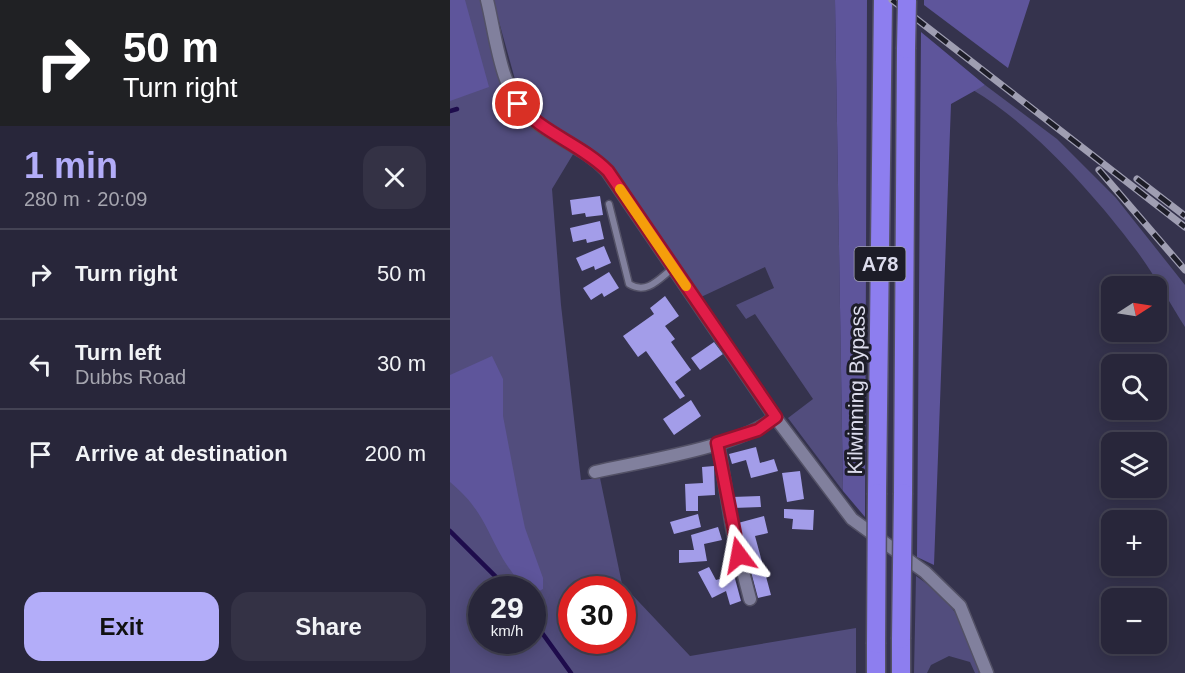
<!DOCTYPE html>
<meta charset="utf-8">
<style>
:root{--surface:#28263a;--page:#343245;--text:#f1f3f6;--muted:#a5a5af;--line:#444354;--accent:#b3adf9}
body{margin:0;font-family:Helvetica,sans-serif;background:var(--page);color:var(--text);height:100vh;display:flex;flex-direction:column;font-size:22px;white-space:nowrap}
*{box-sizing:border-box;margin:0}
p{font-size:20px;color:var(--muted)}
.icon{flex:none;width:33px;height:33px;fill:none;stroke:currentColor;stroke-width:2;stroke-linecap:round;stroke-linejoin:round}
.map{position:relative;flex:1;overflow:hidden}
.details{display:flex;flex-direction:column;background:var(--surface);width:450px}
.details>*{flex:none}
.hud{background:#202124;color:#fff;overflow:hidden}
.needle{width:39px;rotate:78deg}
.tools{position:absolute;left:651px;top:276px;display:grid;gap:12px}
.tools a{display:grid;place-items:center;width:66px;height:66px;border-radius:12px;background:var(--surface);box-shadow:0 3px 15px #0003,0 0 0 2px var(--line);font-size:30px}
.speed{position:absolute;left:18px;top:576px;display:flex;gap:12px;font-size:30px;font-weight:700;text-align:center}
.speed>*{display:grid;place-content:center;width:78px;height:78px;border-radius:50%;background:var(--surface);box-shadow:0 3px 15px #0003,0 0 0 2px var(--line);line-height:1}
.speed small{font-size:15px;font-weight:400}
.speed .limit{border:9px solid #d22;background:#fff;color:#111}
.pin{position:absolute;display:grid;place-items:center;width:51px;height:51px;color:#fff;margin:-26px;border:3px solid #fff;border-radius:50%;box-shadow:0 2px 6px #0007}
.me{position:absolute;width:66px;margin:-33px;rotate:347deg;stroke-linejoin:round;filter:drop-shadow(0 0 4px #0008)}
.turn{display:flex;align-items:center;gap:21px;height:126px;padding:0 24px;font-size:27px}
.turn .icon{width:78px;height:78px;stroke-width:2.5}
.turn b{display:block;font-size:42px;line-height:51px}
.round{display:grid;place-items:center;flex:none;width:63px;height:63px;border-radius:18px;background:var(--page)}
.overview{display:flex;align-items:center;justify-content:space-between;height:102px;padding:0 24px}
h1{font-size:36px;font-weight:600;line-height:45px;color:var(--accent)}
.button{display:flex;gap:12px;margin-top:auto;padding:12px 24px}
.button a{flex:1;height:69px;border-radius:18px;background:var(--accent);color:#111;font-size:24px;font-weight:600;line-height:69px;text-align:center}
.button a+a{background:var(--page);color:var(--text)}
ul{padding:0;list-style:none}
li{display:flex;align-items:center;gap:18px;height:90px;padding:0 24px;border-top:2px solid var(--line)}
li div{flex:1}
li b{display:block;font-size:22px}
li em{font-style:normal}
main{display:flex;flex:1;min-height:0}
.map>svg:first-child{display:block}
.green{fill:#524d7d;fill-rule:evenodd}
.forest{fill:#5e559b}
.lines{fill:none;stroke-linecap:round;stroke-linejoin:round}
.stream{stroke:#1e0c4c;stroke-width:4.5}
.building{fill:#a39de9}
.lane-casing{stroke:#535166;stroke-width:9}
.street-casing{stroke:#535166;stroke-width:15}
.highway-casing{stroke:#535166;stroke-width:21}
.lane{stroke:#81809d;stroke-width:6}
.street{stroke:#81809d;stroke-width:12}
.highway{stroke:#8d7eef;stroke-width:18}
.rail-casing{stroke:#9f9eb2;stroke-width:7}
.rail{stroke:#1d1d28;stroke-width:4.5;stroke-dasharray:14;stroke-linecap:butt}
.highway-bridge-casing{stroke:#535166;stroke-width:21;stroke-linecap:butt}
.highway-bridge{stroke:#8d7eef;stroke-width:18}
.route-casing{stroke:#92132f;stroke-width:15}
.route{stroke:#e11d48;stroke-width:10}
.slow{stroke:#f59e0b;stroke-width:10}
.labels{text-anchor:middle;dominant-baseline:central;stroke-width:6;stroke-linejoin:round;paint-order:stroke}
.shield{fill:#1d1d28;stroke:#a3a3b2;stroke-width:1.5}
.shield-label{font-size:20px;font-weight:bold;fill:#dddded}
.street-label{font-size:21px;fill:#dddded;stroke:#1d1d28}
</style>
<main>
<section class="details">
<div class="hud">
<div class="turn"><svg class="icon" aria-label="right" viewBox="0 0 24 24"><path d="M7 20v-9h11M14 6l5 5-5 5"/></svg><div><b>50 m</b>Turn right</div></div>
</div>
<div class="overview"><div><h1>1 min</h1><p>280 m · 20:09</p></div><a class="round"><svg class="icon" aria-label="close" viewBox="0 0 24 24"><path d="M6 6l12 12M18 6L6 18"/></svg></a></div>
<ul>
<li><svg class="icon" aria-label="right" viewBox="0 0 24 24"><path d="M7 20v-9h11M14 6l5 5-5 5"/></svg><div><b>Turn right</b></div><em>50 m</em></li>
<li><svg class="icon" aria-label="left" viewBox="0 0 24 24"><path d="M17 20v-9H6M10 6l-5 5 5 5"/></svg><div><b>Turn left</b><p>Dubbs Road</p></div><em>30 m</em></li>
<li><svg class="icon" aria-label="arrive" viewBox="0 0 24 24"><path d="M6 21V4h12l-3 4 3 4H6"/></svg><div><b>Arrive at destination</b></div><em>200 m</em></li>
</ul>
<div class="button"><a>Exit</a><a>Share</a></div>
</section>
<div class="map">
<svg width="735" height="673" viewBox="0 0 735 673">
<rect width="100%" height="100%" fill="#35334d"/>
<path class="green" d="M0 0H30L53 89 70 119 125 151 102 189 111 305 131 480 150 478 172 584 240 656 406 628V673H0ZM32 590H82V640H32ZM122 590H172V640H122Z
M43 0H385L393 491 338 418 363 399 305 314 296 319 286 305 324 288 315 267 251 297 161 166 141 148 84 114 69 94Z
M535 85 607 139 666 198 735 285V327C719 302 704 274 686 250 645 195 581 124 523 90Z
M466 576C505 603 519 627 529 673H525L520 662 499 656 481 665 477 673H464Z"/>
<path class="forest" d="M0 0H15L39 87 0 101Z
M385 0H417L415 517 393 491Z
M474 0H580L558 68 474 5Z
M471 32 535 85 501 104 484 565 467 557Z
M42 356 53 379V416L68 495 75 528 93 578V589L83 594 82 590 74 589C67 579 59 569 53 559 34 525 31 508 0 482V375Z"/>
<g class="lines">
<path class="stream" d="M0 111 7 109
M0 531 59 590
M82 619 121 673"/>
</g>
<path class="building" d="M150 196 153 215 136 217 135 213 122 215 120 200Z
M150 221 154 239 137 243 136 239 123 242 120 228Z
M154 246 161 263 145 270 144 266 132 271 126 258Z
M159 272 169 288 154 297 152 293 141 300 133 288Z
M215 296 229 316 215 326 225 339 221 342 241 370 225 382 235 396 230 399 196 351 188 357 173 336 204 314 200 308Z
M264 342 273 354 250 370 241 358Z
M241 400 251 416 224 435 213 419Z
M306 447 310 463 324 459 328 471 301 478 296 460 282 464 279 454Z
M264 466 265 495 248 496V511H236L235 484 253 483 252 467Z
M350 471 354 499 337 502 332 473Z
M310 496 311 507 283 508 282 497Z
M334 509 364 510 363 530 342 529 343 519 334 518Z
M248 514 251 527 224 534 220 522Z
M314 516 318 533 305 536 321 595 308 598 288 523Z
M268 527 272 540 254 544 257 561 229 563V550H244L241 535Z
M259 567 266 580 284 575 291 601 280 605 276 591 262 598 248 572Z"/>
<g class="lines">
<g class="lane-casing">
<path id="lane" d="M159 204 179 284C197 295 209 279 223 268"/>
</g>
<g class="street-casing">
<path id="street" d="M37 0C46 36 50 89 78 116 101 138 133 146 157 171L325 417 402 519 475 572 510 606 537 673
M268 443 283 533 300 599
M145 472C193 461 290 447 325 417"/>
</g>
<g class="highway-casing">
<path id="highway" d="M427 493 433 0
M453 493 456 49
M426 673V644
M451 673V639"/>
</g>
<use href="#lane" class="lane"/>
<use href="#street" class="street"/>
<use href="#highway" class="highway"/>
<g class="rail-casing">
<path id="rail" d="M442 0 735 227
M649 170 735 270
M687 179 735 216"/>
</g>
<use href="#rail" class="rail"/>
<g class="highway-bridge-casing">
<path id="highway-bridge" d="M456 49 457 0
M451 639 453 493
M426 644 427 493"/>
</g>
<use href="#highway-bridge" class="highway-bridge"/>
</g>
<g class="lines">
<g class="route-casing">
<path id="route" d="M68 104C92 133 131 144 158 171L326 417 308 430 267 443 289 555"/>
</g>
<use href="#route" class="route"/>
<path class="slow" d="M170 189 236 286"/>
</g>
<g class="labels">
<rect class="shield" x="404.5" y="247" width="51" height="34" rx="4.5"/>
<g class="shield-label">
<text x="430" y="264">A78</text>
</g>
<g class="street-label">
<text transform="translate(406 390) rotate(-89)">Kilwinning Bypass</text>
</g>
</g>
</svg>
<div class="tools">
<a><svg class="needle" viewBox="-14 -14 28 28"><path d="M0-13l5 13h-10z" fill="#e53935"/><path d="M0 13l5-13h-10z" fill="#a5a5af"/></svg></a>
<a><svg class="icon" aria-label="search" viewBox="0 0 24 24"><circle cx="10" cy="10" r="6"/><path d="M15 15l6 6"/></svg></a>
<a><svg class="icon" aria-label="layers" viewBox="0 0 24 24"><path d="M12 4l9 5-9 5-9-5zM3 14l9 5 9-5"/></svg></a>
<a>+</a>
<a>−</a>
</div>
<div class="speed"><div>29<small>km/h</small></div><div class="limit">30</div></div>
<div class="pin" style="left:68px;top:104px;background:#d93025"><svg class="icon" aria-label="arrive" viewBox="0 0 24 24"><path d="M6 21V4h12l-3 4 3 4H6"/></svg></div>
<svg class="me" style="left:289px;top:555px" viewBox="-20 -20 40 40"><path d="M0-17L14 15 0 8-14 15z" fill="#e11d48" stroke="#fff" stroke-width="4"/></svg>
</div>
</main>
